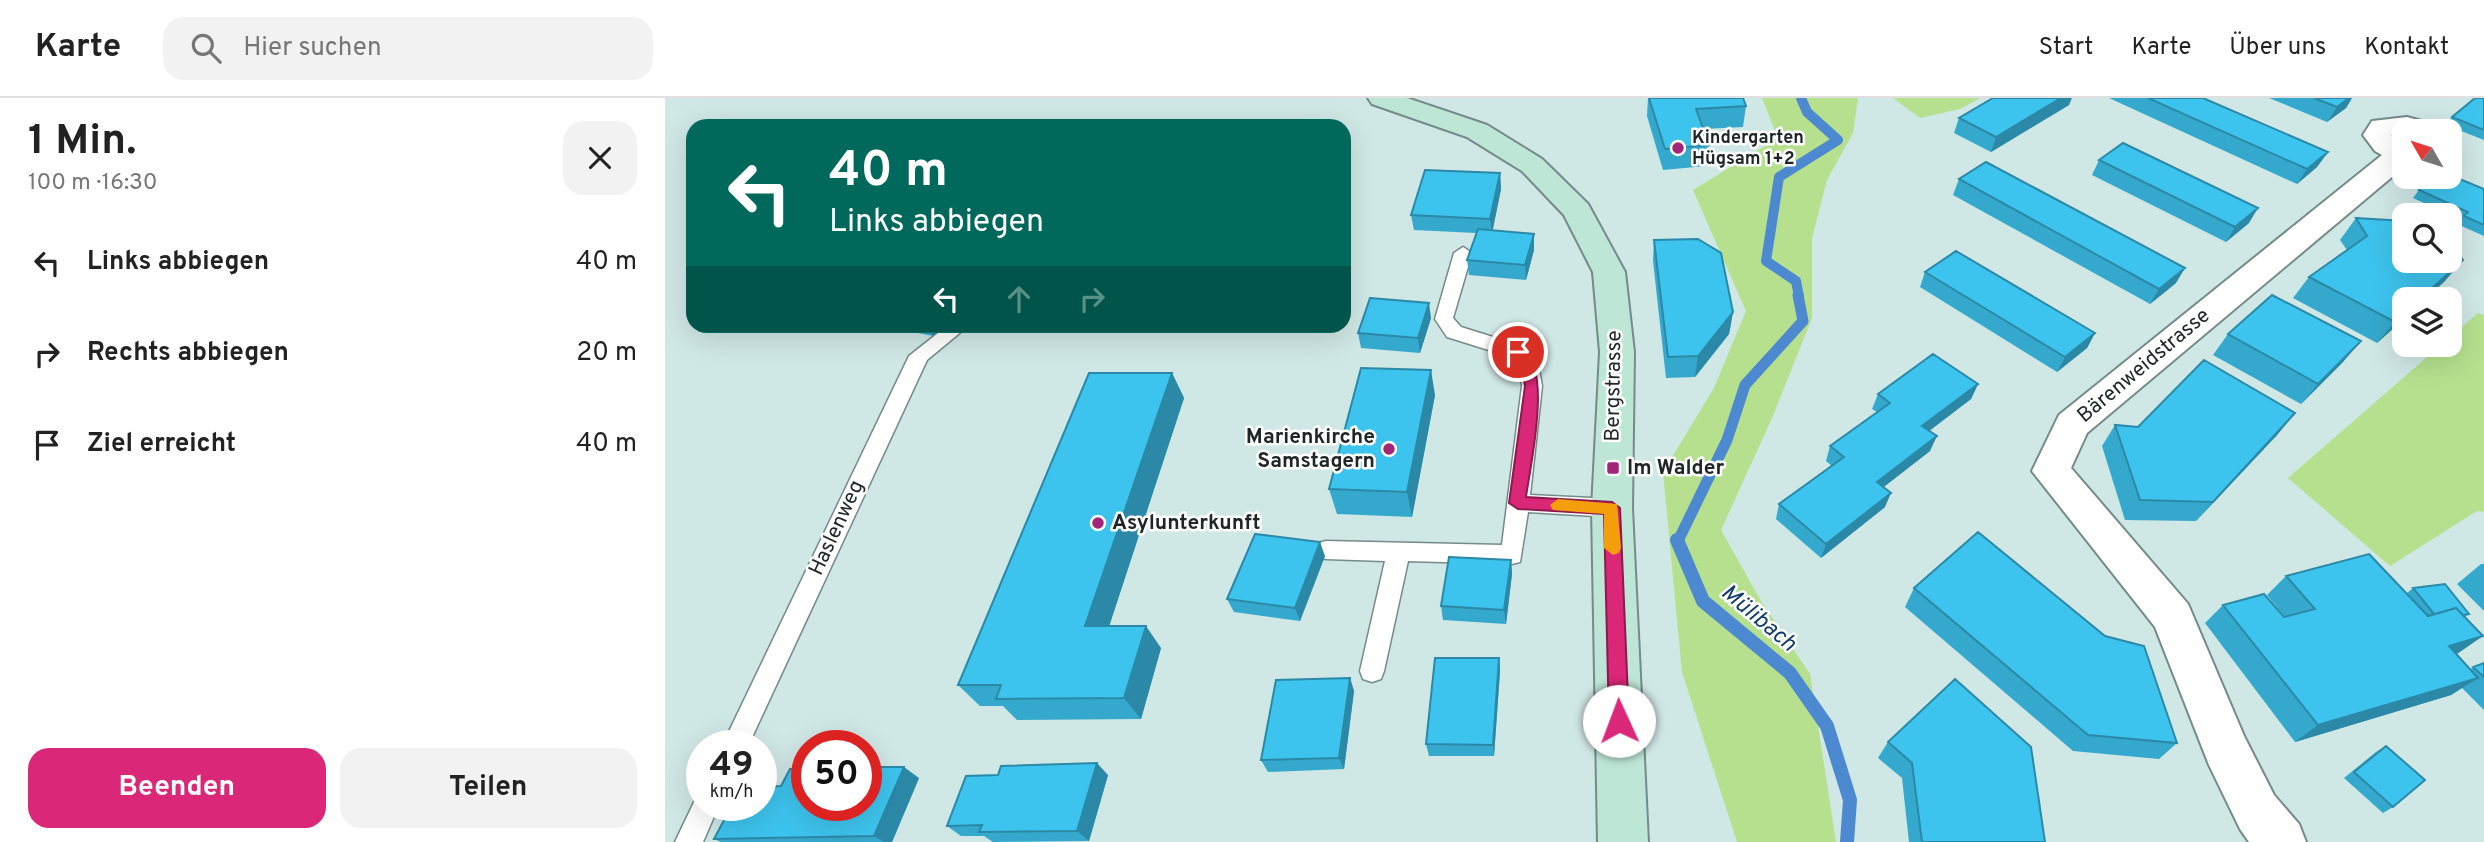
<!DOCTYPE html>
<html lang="de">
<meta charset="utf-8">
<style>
:root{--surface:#fff;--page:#f2f2f2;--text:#222;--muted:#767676;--line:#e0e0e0;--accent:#db2777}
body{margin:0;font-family:Overpass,sans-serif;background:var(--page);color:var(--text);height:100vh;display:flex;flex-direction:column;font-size:26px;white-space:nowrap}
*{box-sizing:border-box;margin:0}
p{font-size:23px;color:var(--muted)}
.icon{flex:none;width:38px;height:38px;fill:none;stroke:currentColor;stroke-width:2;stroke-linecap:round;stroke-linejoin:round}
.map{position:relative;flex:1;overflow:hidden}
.drawer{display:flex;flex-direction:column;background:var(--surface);width:665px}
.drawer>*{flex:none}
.top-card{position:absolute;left:21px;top:21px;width:665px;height:214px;border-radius:21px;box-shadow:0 7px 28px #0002;background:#00695c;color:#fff;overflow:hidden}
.needle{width:46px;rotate:309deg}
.tools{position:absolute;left:1727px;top:21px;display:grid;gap:14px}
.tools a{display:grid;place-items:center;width:70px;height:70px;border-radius:14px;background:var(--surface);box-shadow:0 7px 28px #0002;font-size:35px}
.speed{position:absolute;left:21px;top:632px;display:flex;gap:14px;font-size:35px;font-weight:700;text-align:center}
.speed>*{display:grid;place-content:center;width:91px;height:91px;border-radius:50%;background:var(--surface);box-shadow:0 7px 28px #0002;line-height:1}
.speed small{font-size:18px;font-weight:400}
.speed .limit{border:10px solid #d22;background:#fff;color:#111}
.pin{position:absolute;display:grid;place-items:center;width:60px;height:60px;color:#fff;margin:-30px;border:4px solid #fff;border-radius:50%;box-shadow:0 2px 7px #0007}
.me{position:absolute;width:77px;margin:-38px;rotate:358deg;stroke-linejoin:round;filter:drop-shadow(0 0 5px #0008)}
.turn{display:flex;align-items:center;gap:24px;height:147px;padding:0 28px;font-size:32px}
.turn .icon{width:91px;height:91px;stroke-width:2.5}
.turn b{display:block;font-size:49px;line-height:60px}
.lanes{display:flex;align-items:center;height:66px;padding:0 28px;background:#0003;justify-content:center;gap:35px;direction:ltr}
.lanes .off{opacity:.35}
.round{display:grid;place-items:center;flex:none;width:74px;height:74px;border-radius:21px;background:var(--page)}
.overview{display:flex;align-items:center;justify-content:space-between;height:119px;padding:0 28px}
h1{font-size:42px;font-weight:700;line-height:52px}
.action{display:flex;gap:14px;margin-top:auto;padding:14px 28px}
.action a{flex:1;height:80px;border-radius:21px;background:var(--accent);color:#fff;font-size:28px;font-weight:700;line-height:80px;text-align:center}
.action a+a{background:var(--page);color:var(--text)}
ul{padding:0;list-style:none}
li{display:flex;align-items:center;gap:21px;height:91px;padding:0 28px}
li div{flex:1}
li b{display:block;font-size:26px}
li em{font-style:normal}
header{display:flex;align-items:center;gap:42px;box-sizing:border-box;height:98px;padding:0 35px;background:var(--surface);border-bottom:2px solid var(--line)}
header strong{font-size:33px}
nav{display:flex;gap:38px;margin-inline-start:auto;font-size:24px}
.search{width:490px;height:63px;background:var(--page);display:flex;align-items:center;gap:18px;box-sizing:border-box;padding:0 24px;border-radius:21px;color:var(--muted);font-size:26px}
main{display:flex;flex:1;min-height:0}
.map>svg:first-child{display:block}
.green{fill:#b6e08e}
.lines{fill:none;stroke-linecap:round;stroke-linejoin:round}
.stream-far2{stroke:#4c89d1;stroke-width:10}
.stream-far1{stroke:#4c89d1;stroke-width:11}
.stream{stroke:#4c89d1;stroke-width:14}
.service-casing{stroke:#758b89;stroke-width:3}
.minor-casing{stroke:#758b89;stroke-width:4}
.secondary-casing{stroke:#758b89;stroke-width:4}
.service{fill:#fff;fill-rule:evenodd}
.minor{fill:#fff;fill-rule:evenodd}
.secondary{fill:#bde6d6;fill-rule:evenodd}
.wall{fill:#34a9cd}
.shaded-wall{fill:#2b89a7}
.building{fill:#3dc4ee;stroke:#2b89a7;stroke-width:2}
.route{fill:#db2777;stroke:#8e194d;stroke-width:2}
.slow{fill:#f59e0b}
.poi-dot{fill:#a32577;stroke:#fff;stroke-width:2.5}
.labels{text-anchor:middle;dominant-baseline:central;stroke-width:5;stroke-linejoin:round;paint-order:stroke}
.far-poi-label{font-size:18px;font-weight:bold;fill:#1e2726;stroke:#fff;text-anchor:start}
.street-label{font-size:21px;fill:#1e2726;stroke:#fff}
.poi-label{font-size:21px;font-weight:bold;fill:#1e2726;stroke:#fff;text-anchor:start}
.water-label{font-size:23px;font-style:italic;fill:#103b6a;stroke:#fff}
</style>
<header>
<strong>Karte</strong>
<div class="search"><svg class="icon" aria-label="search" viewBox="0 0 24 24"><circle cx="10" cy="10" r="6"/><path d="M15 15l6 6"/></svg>Hier suchen</div>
<nav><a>Start</a><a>Karte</a><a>Über uns</a><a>Kontakt</a></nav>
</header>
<main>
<section class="drawer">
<div class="overview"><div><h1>1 Min.</h1><p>100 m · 16:30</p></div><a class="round"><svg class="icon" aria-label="close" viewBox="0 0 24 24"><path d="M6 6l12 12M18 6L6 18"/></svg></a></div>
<ul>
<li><svg class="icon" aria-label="left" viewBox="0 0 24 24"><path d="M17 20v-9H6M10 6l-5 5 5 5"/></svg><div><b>Links abbiegen</b></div><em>40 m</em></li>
<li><svg class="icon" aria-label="right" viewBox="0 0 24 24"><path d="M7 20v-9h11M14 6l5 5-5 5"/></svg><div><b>Rechts abbiegen</b></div><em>20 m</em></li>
<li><svg class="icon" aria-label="arrive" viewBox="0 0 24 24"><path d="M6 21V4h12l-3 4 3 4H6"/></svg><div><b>Ziel erreicht</b></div><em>40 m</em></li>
</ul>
<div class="action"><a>Beenden</a><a>Teilen</a></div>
</section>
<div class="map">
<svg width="1819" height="744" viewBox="0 0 1819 744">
<rect width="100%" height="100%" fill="#cfe7e5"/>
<path class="green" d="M1097 0H1193L1188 35 1162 82 1147 140V220L1107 320 1056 432 1096 503 1145 576 1171 744H1072L1017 574 998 374 1049 290 1081 213 1028 92 1113 40Z
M1228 0H1315L1295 11 1255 20Z
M1813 215 1819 217V414L1812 413 1725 468 1623 380 1776 247H1785V239Z"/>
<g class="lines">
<path class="stream-far2" d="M1134 199 1131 183 1101 163 1114 79 1173 42 1142 14 1136 0"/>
<path class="stream-far1" d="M1013 443 1062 342 1080 287 1138 223 1133 197"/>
<path class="stream" d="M1012 442 1038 503 1125 575 1162 628 1185 702 1182 744"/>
<g class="service-casing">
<path id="service" d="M798 149 807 155 788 220 796 229 860 249 873 266 877 288 865 397 947 401 955 404 958 410 955 416 947 419 863 414 855 464 847 466 743 463 719 573 716 581 707 584 698 581 695 573 720 463 661 461 653 459 650 452 653 445 661 443 837 447 857 288 854 268 846 259 782 239 770 221 789 155Z
M282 228H303L262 262 83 648H57L244 258Z
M37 695V707H54L38 744H10L32 698Z"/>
</g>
<g class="minor-casing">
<path id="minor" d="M1742 19 1771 27 1775 33 1726 37 1740 46V68L1422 335 1406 370 1523 506 1579 638 1609 697 1634 726 1641 744H1584L1575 731 1544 667 1490 529 1367 373 1394 317 1717 57 1710 53 1698 37 1707 23Z"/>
</g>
<g class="secondary-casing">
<path id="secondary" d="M703 0H742L822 27 877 61 923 106 960 174 969 254 967 410 983 744H933L927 410 935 254 928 174 899 117 857 73 802 39 707 6Z"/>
</g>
<use href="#service" class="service"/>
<use href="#minor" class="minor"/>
<use href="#secondary" class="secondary"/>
</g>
<path class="wall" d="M983 0H1078L1081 8 1078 29 1038 31 1044 47 1041 68 998 72 982 18Z
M1444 0H1538L1663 54 1652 69 1632 86Z
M1604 0H1687L1681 10 1662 24Z
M1819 0V42L1781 27 1787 19Z
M1404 7 1326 54 1289 35 1294 20Z
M1434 62 1584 125 1561 144 1427 77Z
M835 75 836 91 827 133 869 136V152L861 182 804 177 802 162 811 135 749 132 746 117Z
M1294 81 1511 185 1485 206 1288 97Z
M1819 91V138L1792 126 1796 122 1748 100 1754 92Z
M1691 120 1780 183 1760 201H1740V220L1712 245 1628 200 1644 179 1682 152 1675 142Z
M989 142 1068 214 1064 236 1030 279 1001 280 988 163Z
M1260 174 1430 235 1422 250 1392 274 1255 189Z
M766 220 755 255 696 250 693 235Z
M230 228H278L268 238 233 231Z
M1563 236 1678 264 1636 306 1548 257Z
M507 275 519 300 444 528 496 550 476 621 352 622 338 608H315L293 587Z
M1313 286 1306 301 1264 333 1265 353 1218 389 1220 409 1156 460 1111 421 1114 406 1167 368 1161 363 1165 348 1212 314 1207 311 1213 296Z
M770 297 747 419 672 416 664 391Z
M1450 327 1473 329 1613 336 1531 423 1460 422 1437 348Z
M660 458 635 523 569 514 562 501Z
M846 462 847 476 841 526 778 522 776 508Z
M1816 466H1819V513L1792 486Z
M1621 478 1742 495 1748 490 1804 516 1800 519 1791 556 1805 571 1819 565V612L1797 590 1786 597 1630 644 1540 525 1558 507 1620 519 1602 497Z
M1249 490 1512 645 1494 661 1408 653 1240 509Z
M834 560 835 573 829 658H764L761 646Z
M685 580 689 593 679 671 603 674 596 662Z
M1223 644 1380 744H1244L1237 680 1213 660Z
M1721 648 1728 709 1718 715 1679 680 1711 654Z
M443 677 424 743 328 744 319 738H296L282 728Z
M254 680 227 744H56L49 741Z"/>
<path class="shaded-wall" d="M1396 0H1407L1404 7 1326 54 1331 39Z
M1684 0H1687L1681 10 1662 24 1672 9Z
M1663 54 1652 69 1632 86 1642 71Z
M835 75 836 91 827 136 825 121Z
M1593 110 1584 125 1561 144 1570 129Z
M869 136V152L861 182 860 167Z
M1798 162 1780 183 1760 201H1755Z
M1520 170 1511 185 1485 206 1494 191Z
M764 205 766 220 755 255 753 240Z
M1068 214 1064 236 1030 279 1033 258Z
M1740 215V220L1712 245 1730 224Z
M261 228H278L268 238Z
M1430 235 1422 250 1392 274 1400 259Z
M1696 243 1678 264 1636 306 1653 286Z
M766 272 770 297 747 419 742 394Z
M507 275 519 300 437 550 420 528Z
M1313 286 1306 301 1251 343 1257 328Z
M1630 315 1613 336 1531 423 1548 404Z
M1272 338 1265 353 1206 399 1212 384Z
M1226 395 1220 409 1156 460 1161 446Z
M655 444 660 458 635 523 630 510Z
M846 462 847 476 841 526 839 512Z
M481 528 496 550 476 621 459 600Z
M1818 538 1792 556 1784 548Z
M834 560 835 573 829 658 828 647Z
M685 580 689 593 679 671 674 660Z
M1813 580 1786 597 1630 644 1653 627Z
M432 665 443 677 424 743 412 733Z
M239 669 254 680 227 744H219L209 738Z"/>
<path class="building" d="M984 0H1078L1081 8 1031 11 1044 47 1000 51Z
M1328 0H1396L1331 39 1294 20Z
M1483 0H1538L1663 54 1642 71Z
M1649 0H1684L1672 9Z
M1810 0H1819V32L1787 19Z
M1458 45 1593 110 1570 129 1434 62Z
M1321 64 1520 170 1494 191 1294 81Z
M760 72 835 75 825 121 746 117Z
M1785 77 1819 91V127L1799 118 1803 114 1754 92 1770 79H1785Z
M1691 120 1740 123V163H1785V143L1798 162 1755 201H1740V215L1730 224 1644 179 1702 138Z
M813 131 869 136 860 167 802 162Z
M1033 141 1056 155 1068 214 1033 258 1003 259 989 142Z
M1291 153 1430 235 1400 259 1260 174Z
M1607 197 1696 243 1653 286 1563 236Z
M705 200 764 205 753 240 693 235Z
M1268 256 1313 286 1257 328 1272 338 1212 384 1226 395 1161 446 1114 406 1179 359 1165 348 1225 305 1213 296Z
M1539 262 1630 315 1548 404 1475 402 1450 327 1473 329Z
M696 270 766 272 742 394 664 391Z
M424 275H507L420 528H481L459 600 331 601 336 587H293Z
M1313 434 1440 538 1479 548 1512 645 1423 637 1249 490Z
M590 436 655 444 630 510 562 501Z
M1704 456 1763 518 1791 510 1818 538 1784 548 1813 580 1653 627 1558 507 1599 496 1619 519 1650 511 1621 478Z
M784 459 846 462 839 512 776 508Z
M1780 486 1804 516 1798 517 1791 510 1769 516 1748 490Z
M770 560H834L828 647 761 646Z
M1819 565V579L1808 569Z
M685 580 674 660 596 662 611 582Z
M1290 581 1366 649 1380 744H1257L1247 665 1223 644Z
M1721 648 1760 682 1728 709 1689 674Z
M432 665 412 733 314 734 317 727 282 728 301 678 333 677 336 668Z
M201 669H239L209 738 49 741 67 707H96V689L116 688 125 671H142V707H201Z"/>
<path class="route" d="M853 249C890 261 865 368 861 399L947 404 955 410 964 623 961 630 954 632 947 630 944 623 939 416 853 411 844 405 860 288 856 267 846 254Z"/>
<path class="slow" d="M893 401 952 406 956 450 954 455 948 457 939 450V416L888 412 885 407Z"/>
<g class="poi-dot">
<circle cx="1013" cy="50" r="7"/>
<circle cx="724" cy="351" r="7"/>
<rect x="941" y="363" width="14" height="14" rx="3.5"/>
<circle cx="433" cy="425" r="7"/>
</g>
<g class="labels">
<g class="far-poi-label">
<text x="1027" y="40">Kindergarten<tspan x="1027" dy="21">Hügsam 1+2</tspan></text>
</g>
<g class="street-label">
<text transform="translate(1479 268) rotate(-40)">Bärenweidstrasse</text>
<text transform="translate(949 288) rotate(-89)">Bergstrasse</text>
<text transform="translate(172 430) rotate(-65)">Haslenweg</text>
</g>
<g class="poi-label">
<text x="710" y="339" text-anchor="end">Marienkirche<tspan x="710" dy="24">Samstagern</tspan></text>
<text x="962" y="370">Im Walder</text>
<text x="447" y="425">Asylunterkunft</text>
</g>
<g class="water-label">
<text transform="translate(1093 521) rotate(40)">Mülibach</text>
</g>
</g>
</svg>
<div class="tools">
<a><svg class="needle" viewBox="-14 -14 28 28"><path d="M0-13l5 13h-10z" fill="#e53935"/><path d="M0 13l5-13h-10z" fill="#767676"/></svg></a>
<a><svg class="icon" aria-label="search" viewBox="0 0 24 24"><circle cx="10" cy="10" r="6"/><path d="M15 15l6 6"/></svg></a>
<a><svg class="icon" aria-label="layers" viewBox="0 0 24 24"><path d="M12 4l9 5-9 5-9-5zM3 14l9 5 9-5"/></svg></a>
</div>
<div class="speed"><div>49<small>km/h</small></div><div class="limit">50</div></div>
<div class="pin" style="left:853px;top:254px;background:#d93025"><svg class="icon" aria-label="arrive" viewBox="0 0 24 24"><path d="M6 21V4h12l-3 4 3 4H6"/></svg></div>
<svg class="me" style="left:954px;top:623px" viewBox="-20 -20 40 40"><circle r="19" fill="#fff"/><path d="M0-13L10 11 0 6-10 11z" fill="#db2777"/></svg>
<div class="top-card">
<div class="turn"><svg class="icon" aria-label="left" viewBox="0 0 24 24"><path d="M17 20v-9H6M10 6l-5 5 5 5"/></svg><div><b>40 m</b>Links abbiegen</div></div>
<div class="lanes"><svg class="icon" aria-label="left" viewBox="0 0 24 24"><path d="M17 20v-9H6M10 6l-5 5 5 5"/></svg><svg class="icon off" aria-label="ahead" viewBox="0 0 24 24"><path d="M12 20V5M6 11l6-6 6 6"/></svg><svg class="icon off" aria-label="right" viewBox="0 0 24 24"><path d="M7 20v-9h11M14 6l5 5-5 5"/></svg></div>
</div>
</div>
</main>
